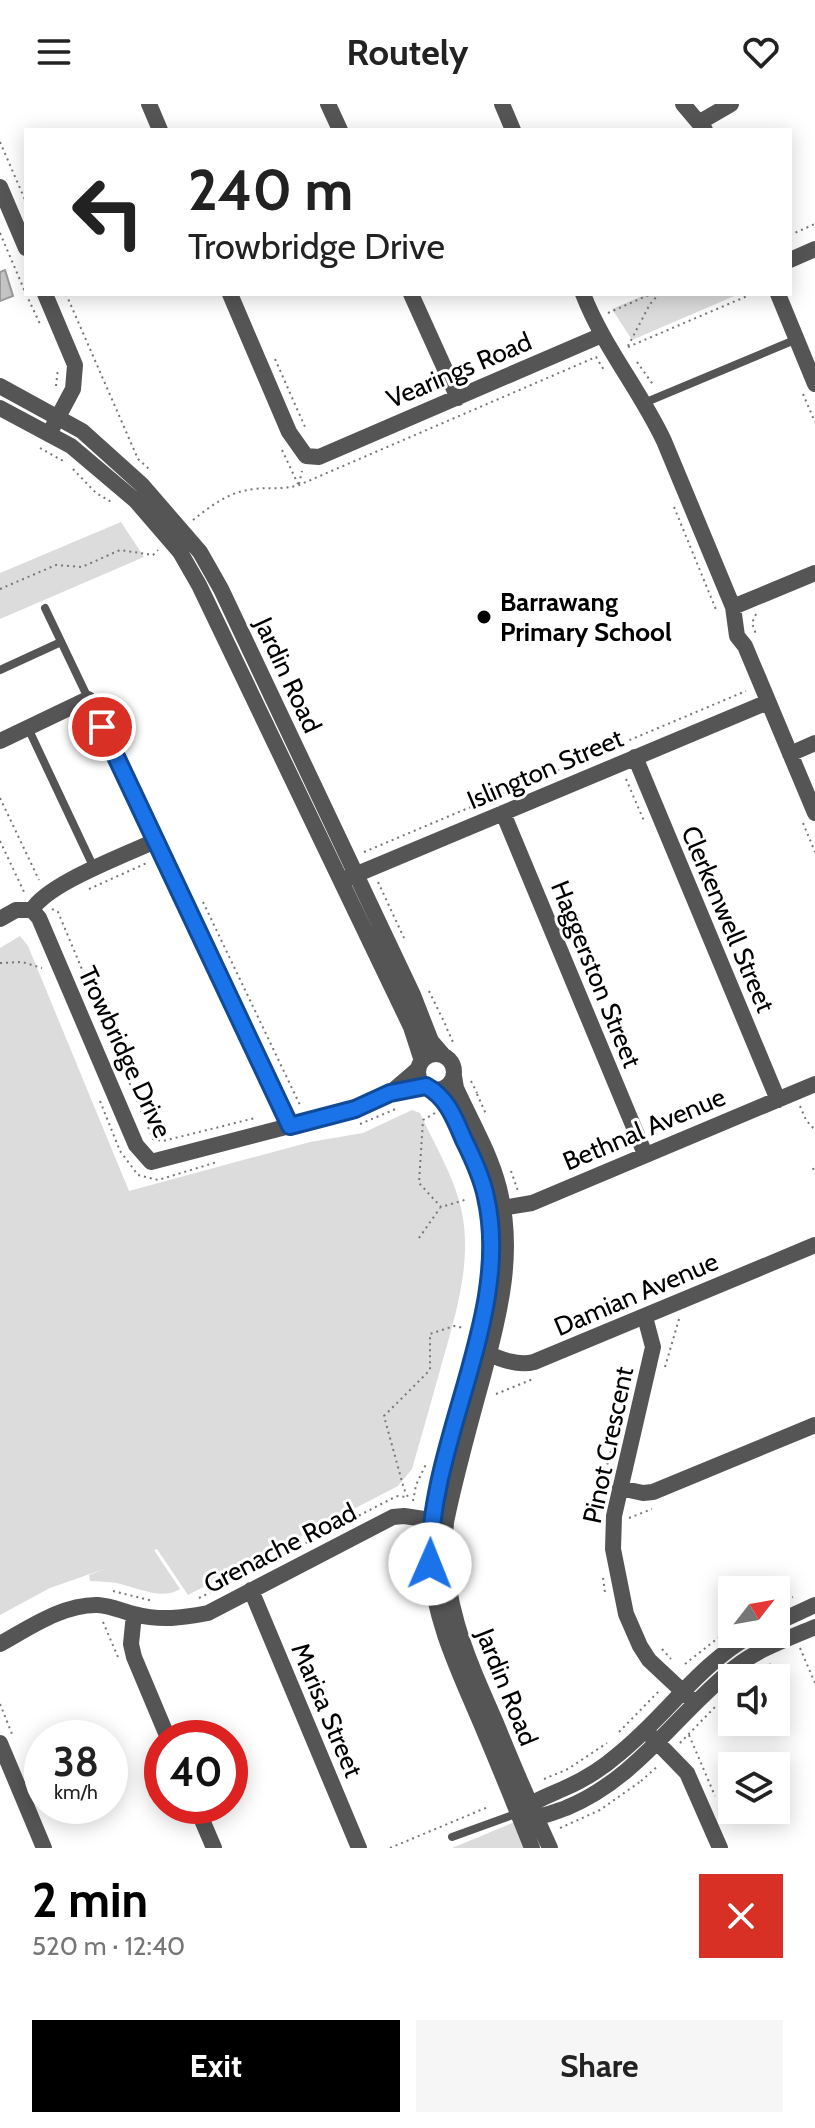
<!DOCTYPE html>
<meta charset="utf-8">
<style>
:root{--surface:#fff;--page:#f6f6f6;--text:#222;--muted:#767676;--accent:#000}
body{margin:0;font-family:Cabin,sans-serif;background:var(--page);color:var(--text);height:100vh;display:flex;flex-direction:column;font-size:30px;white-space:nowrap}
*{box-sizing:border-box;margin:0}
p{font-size:26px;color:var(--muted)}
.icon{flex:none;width:44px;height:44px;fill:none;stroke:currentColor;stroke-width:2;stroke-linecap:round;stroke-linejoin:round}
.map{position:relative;height:1744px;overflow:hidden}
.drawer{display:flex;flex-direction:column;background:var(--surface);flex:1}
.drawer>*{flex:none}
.guide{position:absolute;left:24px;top:24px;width:768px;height:168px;border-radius:0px;box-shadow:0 4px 20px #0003;background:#fff;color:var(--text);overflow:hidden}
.needle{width:52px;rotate:59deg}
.fabs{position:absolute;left:718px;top:1472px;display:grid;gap:16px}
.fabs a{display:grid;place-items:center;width:72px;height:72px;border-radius:0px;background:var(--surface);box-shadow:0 4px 20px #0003;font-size:40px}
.speed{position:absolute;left:24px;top:1616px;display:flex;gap:16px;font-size:40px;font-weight:700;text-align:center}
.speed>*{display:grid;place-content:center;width:104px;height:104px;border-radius:50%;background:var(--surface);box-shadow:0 4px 20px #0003;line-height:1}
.speed small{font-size:20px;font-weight:400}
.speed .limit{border:12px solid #d22;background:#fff;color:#111}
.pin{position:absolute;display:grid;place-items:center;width:68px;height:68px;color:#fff;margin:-34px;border:4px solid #fff;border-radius:50%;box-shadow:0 2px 8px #0007}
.me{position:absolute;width:88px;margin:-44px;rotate:1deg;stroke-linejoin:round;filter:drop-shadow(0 0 6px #0008)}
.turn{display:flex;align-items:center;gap:28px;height:168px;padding:0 32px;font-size:36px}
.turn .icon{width:104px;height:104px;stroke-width:2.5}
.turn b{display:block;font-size:56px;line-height:68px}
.round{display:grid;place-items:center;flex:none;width:84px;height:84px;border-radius:0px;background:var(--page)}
.headline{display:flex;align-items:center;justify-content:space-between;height:136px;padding:0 32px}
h1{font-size:48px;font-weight:700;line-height:60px;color:var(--accent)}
.cta{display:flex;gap:16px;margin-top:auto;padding:16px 32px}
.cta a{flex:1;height:92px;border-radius:0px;background:var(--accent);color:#fff;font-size:32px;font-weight:700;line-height:92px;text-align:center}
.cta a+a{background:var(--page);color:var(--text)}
header{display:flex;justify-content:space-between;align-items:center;height:104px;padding:0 32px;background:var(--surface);font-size:36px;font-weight:700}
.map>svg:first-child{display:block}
.green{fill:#dcdcdc}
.building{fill:#c4c4c4;stroke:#999;stroke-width:2}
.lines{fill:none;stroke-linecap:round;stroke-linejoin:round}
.path{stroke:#777;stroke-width:2;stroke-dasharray:2 4;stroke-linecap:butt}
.service{stroke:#555;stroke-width:8}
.minor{stroke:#555;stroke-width:16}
.tertiary{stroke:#555;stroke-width:16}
.route-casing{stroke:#114b97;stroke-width:20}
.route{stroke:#1a73e8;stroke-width:14}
.poi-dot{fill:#000;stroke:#fff;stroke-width:3}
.labels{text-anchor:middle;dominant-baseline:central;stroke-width:6;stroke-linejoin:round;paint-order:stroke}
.street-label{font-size:26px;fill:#000;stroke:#fff}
.poi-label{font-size:26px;font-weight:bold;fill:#000;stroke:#fff;text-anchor:start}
</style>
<header><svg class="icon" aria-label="menu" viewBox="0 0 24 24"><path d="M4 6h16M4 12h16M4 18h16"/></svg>Routely<svg class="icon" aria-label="heart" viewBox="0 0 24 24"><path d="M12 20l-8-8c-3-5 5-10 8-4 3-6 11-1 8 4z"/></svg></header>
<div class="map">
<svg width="815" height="1744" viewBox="0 0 815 1744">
<rect width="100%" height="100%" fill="#fff"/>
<path class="green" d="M647 190H739L632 236 612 205Z
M121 418 144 453 0 515V469Z
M20 832 28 842 129 1087 310 1038 363 1029 412 1006 420 1009C434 1040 453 1070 461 1104 473 1156 456 1209 442 1259 432 1295 422 1330 412 1365L398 1382 188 1491 157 1445 154 1446 180 1485C161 1497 137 1483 116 1479 108 1478 98 1477 90 1477L89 1471 107 1464 50 1484 0 1511V844Z
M517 1717 528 1744H452Z"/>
<path class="building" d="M5 166 13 192 0 197V168Z"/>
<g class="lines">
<path class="path" d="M0 38 26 98
M0 129 26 190
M790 131 815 120
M26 190 41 222
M66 190 138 355 149 365
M608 209 651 190
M628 242 650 200 659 190
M628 243 752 190
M275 255 305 323
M637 258 654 282
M56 282 58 264
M803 290 815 318
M40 344 65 358
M282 346 298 380
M73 365 96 389 113 399
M299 380 302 367
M674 403 717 508
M193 416C212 401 230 387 255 385 270 383 283 386 299 381L596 253 604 266
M0 485 56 461 82 463 120 446 153 451 158 446
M756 510 752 519 756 530
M626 675 644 717
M0 694 39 776
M803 719 815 748
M0 737 25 790
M364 748 746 587
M378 778 404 834
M89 785 149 758
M203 798 300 1001
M52 805 58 808 153 1035 163 1037 255 1014
M0 859 22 858 42 864
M429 887 447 924
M447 925 453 938
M471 977 477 989
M477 990 486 1010
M100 997 120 1047 138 1071 158 1076 217 1058
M800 1002 806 1016 815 1026
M435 1009 423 1016 419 1079 441 1103 468 1095
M360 1020 398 1004
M813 1064 815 1070
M511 1067 518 1087
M419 1134 440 1104
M665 1263 679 1215
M496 1290 533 1275
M601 1396 606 1365 618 1321
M413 1397 416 1381 427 1358
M629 1414 652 1405
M410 1427 414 1456
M603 1474 605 1488
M113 1487 153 1497
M199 1494 391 1395 398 1392 408 1393 404 1385 384 1312 430 1266V1230L454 1222 464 1224
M776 1501 793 1493
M103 1518 118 1553
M800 1544 815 1579
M662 1545 671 1555
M685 1560 732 1523
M749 1574 771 1560
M0 1600 12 1630
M619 1628 659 1587
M689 1631 715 1692
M680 1639 715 1603
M156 1644 162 1659
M544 1675 568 1665 607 1639
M641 1677 659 1661
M560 1724 600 1706 641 1677
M390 1744 488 1703"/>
<path class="service" d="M644 299 797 235
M45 504 88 594
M0 566 61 538
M28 624 94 764
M452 1733 518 1709"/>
<path class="minor" d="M149 0 160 26
M328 0 340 26
M502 0 513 26
M683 0 705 26
M700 18 731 0
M0 83 26 144
M790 156 815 145
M45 190 75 261 73 285 49 330
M230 190 289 328 306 352 319 353 602 231
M411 190 458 294
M583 190C603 242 640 286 664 337L733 503 737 532 745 542 815 709
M778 190 815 280
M733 503 815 469
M0 637 88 595 290 1022
M790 650 815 639
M635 653 778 996
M503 709 645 1050
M343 776 768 598
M32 806 39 814 136 1041 151 1058 355 1005 390 989 418 965
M32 806C48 779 126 751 157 736
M0 815 16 806H32
M392 988 426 982
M490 1106 532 1099 815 980
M645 1213 653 1243 614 1412 613 1445 626 1510 640 1542 649 1556 695 1599
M479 1246C496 1253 516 1263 534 1258L815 1141
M620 1384 643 1389 653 1388 815 1321
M251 1486 359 1744
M134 1510 131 1540 134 1553 168 1634
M776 1519 815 1501
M0 1540C29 1524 63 1500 98 1501 111 1502 122 1507 134 1510 161 1517 182 1514 208 1509L393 1413 404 1412 444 1418
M651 1632 687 1669 720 1744
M0 1639 44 1744
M196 1702 214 1744
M520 1708C533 1697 547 1692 563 1685 584 1676 603 1664 620 1649 667 1611 699 1560 753 1530
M525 1711C540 1715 552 1709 566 1704 637 1675 676 1610 734 1564 758 1545 787 1535 815 1523"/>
<path class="tertiary" d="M0 282 82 327 142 381 200 448 221 485 413 891 431 937 444 952
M0 304 71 342 136 397 180 448 199 481 411 923 422 957
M418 968a18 18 0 1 1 36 0a18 18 0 1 1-36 0Z
M454 972 456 984C471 1017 490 1049 499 1084 516 1151 499 1211 482 1276 469 1323 456 1370 446 1418 440 1494 466 1551 496 1619 513 1661 531 1703 550 1744
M432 985C451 1002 459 1025 470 1047 516 1147 473 1247 446 1347 436 1384 427 1421 430 1460 434 1514 456 1561 477 1610 496 1654 514 1699 532 1744"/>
</g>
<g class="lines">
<g class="route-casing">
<path id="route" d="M102 623 290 1022 355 1005 390 989 426 982C447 993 455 1015 464 1036 473 1054 482 1073 486 1093 513 1211 428 1337 430 1460"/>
</g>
<use href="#route" class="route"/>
</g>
<circle class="poi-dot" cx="484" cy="513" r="8"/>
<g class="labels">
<g class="street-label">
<text transform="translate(459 266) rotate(-23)">Vearings Road</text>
<text transform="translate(288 571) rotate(65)">Jardin Road</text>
<text transform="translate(545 665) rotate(-23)">Islington Street</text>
<text transform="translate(728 815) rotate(67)">Clerkenwell Street</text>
<text transform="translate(596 870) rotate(68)">Haggerston Street</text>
<text transform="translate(125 948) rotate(65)">Trowbridge Drive</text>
<text transform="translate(644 1025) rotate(-23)">Bethnal Avenue</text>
<text transform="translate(636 1190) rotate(-23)">Damian Avenue</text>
<text transform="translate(608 1341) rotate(-78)">Pinot Crescent</text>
<text transform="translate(280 1444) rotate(-27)">Grenache Road</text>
<text transform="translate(507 1583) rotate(68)">Jardin Road</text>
<text transform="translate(327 1606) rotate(67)">Marisa Street</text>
</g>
<g class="poi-label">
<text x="500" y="498">Barrawang<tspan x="500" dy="30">Primary School</tspan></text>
</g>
</g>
</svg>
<div class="fabs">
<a><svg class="needle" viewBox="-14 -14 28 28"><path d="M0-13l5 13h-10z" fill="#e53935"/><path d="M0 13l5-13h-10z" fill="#767676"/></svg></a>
<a><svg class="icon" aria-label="sound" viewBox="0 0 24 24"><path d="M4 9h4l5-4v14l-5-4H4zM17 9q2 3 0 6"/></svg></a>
<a><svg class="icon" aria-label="layers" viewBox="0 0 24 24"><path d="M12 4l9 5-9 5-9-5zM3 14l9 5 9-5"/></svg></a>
</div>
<div class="speed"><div>38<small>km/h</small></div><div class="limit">40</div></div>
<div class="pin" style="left:102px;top:623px;background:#d93025"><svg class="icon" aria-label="arrive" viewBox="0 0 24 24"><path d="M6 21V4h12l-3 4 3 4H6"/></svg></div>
<svg class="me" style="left:430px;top:1460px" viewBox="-20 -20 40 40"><circle r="19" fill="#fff"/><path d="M0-13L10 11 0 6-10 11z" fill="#1a73e8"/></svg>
<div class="guide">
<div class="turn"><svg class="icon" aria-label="left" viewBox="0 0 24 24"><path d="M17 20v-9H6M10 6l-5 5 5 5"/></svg><div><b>240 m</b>Trowbridge Drive</div></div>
</div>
</div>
<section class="drawer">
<div class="headline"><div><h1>2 min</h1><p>520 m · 12:40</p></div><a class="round" style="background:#d93025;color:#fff"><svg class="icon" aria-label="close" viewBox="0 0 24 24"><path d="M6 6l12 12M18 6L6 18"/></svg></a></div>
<div class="cta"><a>Exit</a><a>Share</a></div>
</section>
